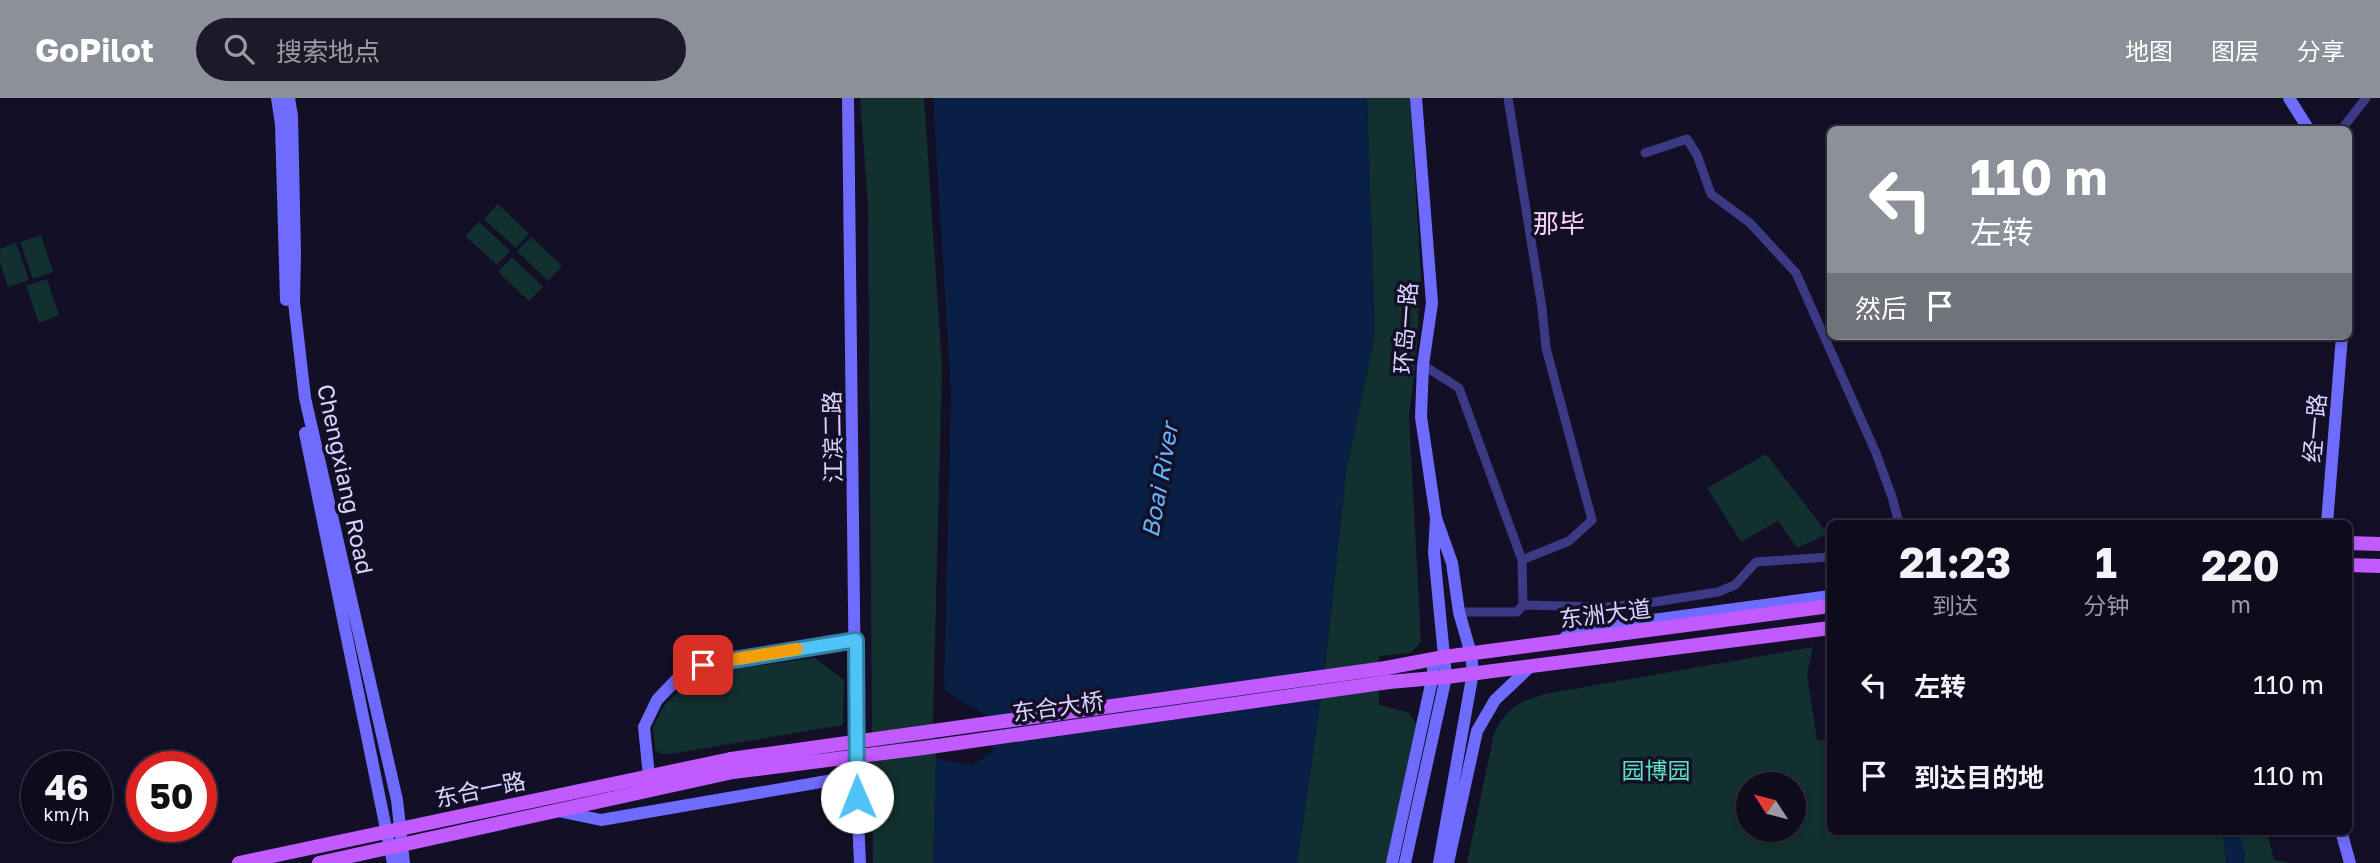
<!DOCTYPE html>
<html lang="zh">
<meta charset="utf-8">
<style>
:root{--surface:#0e0b1c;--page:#1c1929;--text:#f1f3f6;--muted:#9b9ba3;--line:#2e2b3b;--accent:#8c9099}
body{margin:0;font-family:"Golos Text","Noto Sans SC",sans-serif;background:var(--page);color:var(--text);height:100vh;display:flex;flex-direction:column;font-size:26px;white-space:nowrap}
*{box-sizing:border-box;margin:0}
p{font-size:23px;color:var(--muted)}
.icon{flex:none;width:38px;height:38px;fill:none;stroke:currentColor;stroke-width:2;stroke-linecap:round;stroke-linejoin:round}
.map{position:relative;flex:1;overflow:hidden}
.side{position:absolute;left:1827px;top:422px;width:525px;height:315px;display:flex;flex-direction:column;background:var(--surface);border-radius:10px;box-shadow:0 4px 10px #0003,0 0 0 2px var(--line)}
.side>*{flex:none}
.guide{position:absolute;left:1827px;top:28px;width:525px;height:214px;border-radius:10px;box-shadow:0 4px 10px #0003,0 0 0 2px var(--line);background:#8c9099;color:#fff;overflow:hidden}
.needle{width:46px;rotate:306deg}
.tools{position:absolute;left:1736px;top:674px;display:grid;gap:14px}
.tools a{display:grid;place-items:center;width:70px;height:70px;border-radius:50%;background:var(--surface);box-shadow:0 4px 10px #0003,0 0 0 2px var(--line);font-size:35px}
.speed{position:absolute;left:21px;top:653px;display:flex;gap:14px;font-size:35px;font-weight:700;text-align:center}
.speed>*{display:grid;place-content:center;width:91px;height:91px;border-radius:50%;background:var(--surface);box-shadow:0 4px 10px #0003,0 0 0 2px var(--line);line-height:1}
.speed small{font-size:18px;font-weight:400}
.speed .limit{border:10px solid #d22;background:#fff;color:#111}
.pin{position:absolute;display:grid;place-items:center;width:60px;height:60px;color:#fff;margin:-30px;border-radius:14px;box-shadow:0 4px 10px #0006}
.me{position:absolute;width:77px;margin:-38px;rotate:359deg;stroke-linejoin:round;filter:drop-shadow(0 0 5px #0008)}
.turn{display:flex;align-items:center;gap:24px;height:147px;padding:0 28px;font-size:32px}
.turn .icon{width:91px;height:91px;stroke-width:2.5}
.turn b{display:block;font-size:49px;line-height:60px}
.then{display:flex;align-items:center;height:66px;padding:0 28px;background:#0003;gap:14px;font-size:26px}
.eta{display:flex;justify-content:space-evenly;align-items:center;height:119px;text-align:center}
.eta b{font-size:42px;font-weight:700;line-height:49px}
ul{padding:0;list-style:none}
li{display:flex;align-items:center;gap:21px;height:91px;padding:0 28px}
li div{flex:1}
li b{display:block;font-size:26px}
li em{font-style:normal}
header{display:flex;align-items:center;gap:42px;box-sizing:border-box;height:98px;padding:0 35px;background:var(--accent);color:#fff}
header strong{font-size:33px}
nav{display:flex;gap:38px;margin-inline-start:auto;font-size:24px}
.search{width:490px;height:63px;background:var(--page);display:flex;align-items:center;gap:18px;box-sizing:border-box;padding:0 24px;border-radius:38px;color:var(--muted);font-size:26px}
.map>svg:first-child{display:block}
.green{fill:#12302f;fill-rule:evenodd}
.water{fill:#0a1f44}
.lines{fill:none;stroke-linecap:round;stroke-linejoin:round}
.street{stroke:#3d3a85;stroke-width:9}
.secondary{stroke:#6f6bff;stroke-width:12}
.primary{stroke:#c25bff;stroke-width:14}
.primary-bridge{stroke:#c25bff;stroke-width:14}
.route-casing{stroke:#337fa1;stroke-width:18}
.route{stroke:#4fc3f7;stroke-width:12}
.slow{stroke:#f59e0b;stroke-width:12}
.labels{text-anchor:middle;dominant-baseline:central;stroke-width:7;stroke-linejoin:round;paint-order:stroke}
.street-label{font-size:23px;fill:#d9d4ff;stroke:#130f26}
.park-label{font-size:23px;fill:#5fe0c0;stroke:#130f26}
.water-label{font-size:24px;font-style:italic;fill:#62b6ff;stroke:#130f26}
.quarter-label{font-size:26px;fill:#ffd6f0;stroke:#130f26}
</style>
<header>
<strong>GoPilot</strong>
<div class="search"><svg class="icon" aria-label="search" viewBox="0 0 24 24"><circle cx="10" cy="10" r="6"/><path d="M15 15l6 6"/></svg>搜索地点</div>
<nav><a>地图</a><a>图层</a><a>分享</a></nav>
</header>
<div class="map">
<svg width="2380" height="765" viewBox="0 0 2380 765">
<rect width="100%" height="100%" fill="#130f26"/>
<path class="green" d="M860 0H924L942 267 933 622 936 661 933 765H873L868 107Z
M1367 0H1410L1421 179 1416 263 1409 317 1421 544 1410 555 1379 558V607L1408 614 1416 626 1386 765H1297L1326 562 1346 375 1375 236Z
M498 106 529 136 516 150 484 121Z
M479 124 510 153 497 167 465 138Z
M41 137 53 174 33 181 20 144Z
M531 139 562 168 548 183 517 153Z
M16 145 29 182 8 189 0 164V151Z
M512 159 543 189 529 203 498 174Z
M47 181 59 217 39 225 26 188Z
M1766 356 1828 436 1797 450 1778 423 1741 444 1707 390Z
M1813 549 1807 577 1817 642 1830 641V733H2267L2274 762 2292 765H1467L1494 635C1508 609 1518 604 1545 596ZM1748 686H1794V732H1748Z
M815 560 844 582 843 627 670 656H661L655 652 653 629 665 606 681 592 712 574Z"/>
<path class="water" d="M933 0H1367L1375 236 1346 375 1324 579 1297 765H933L936 661 973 667 993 653 984 616 944 592 951 295Z
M2222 733H2238L2245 754 2244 765H2226Z"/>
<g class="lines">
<path class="street" d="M2341 32 2366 0
M1645 55 1687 41 1697 57 1711 96 1750 125 1796 175 1876 355 1892 399 1899 425
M1423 267 1459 290 1522 462
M1523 507 1607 509 1648 505 1718 494 1735 487 1756 464 1830 459
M1459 514H1517L1523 507 1522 462 1569 443 1592 422 1546 250 1542 210 1508 0"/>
<path class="secondary" d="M277 0 281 26 286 202
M289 0 292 18 295 155 294 204 305 300 397 702 404 765
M848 0 856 678 860 765
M1416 0 1432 205 1423 267 1421 319 1436 420
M2289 0 2309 32
M305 335 393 765
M2327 425 2342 238
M1562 543 1571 533 1830 498
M649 678 644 629 657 602 677 581 703 567 856 542
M558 713 601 722 856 678
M2341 733 2350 765
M1392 765 1433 577V562
M1405 765 1446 579 1434 454 1436 420 1452 465 1459 514 1471 556 1473 574 1439 765
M1448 765 1477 633 1495 602 1531 568"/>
<path class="primary" d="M2348 445 2380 446
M2348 467 2380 468
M1386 570 1444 559 1830 508
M1389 584 1446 579 1830 530
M239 765 731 661
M319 765 733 674"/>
<path class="primary-bridge" d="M731 661 1386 570
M733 674 923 650 1389 584"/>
</g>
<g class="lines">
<g class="route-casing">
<path id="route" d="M703 567 856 542 857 699"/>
</g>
<use href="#route" class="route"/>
<path class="slow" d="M735 561 797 551"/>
</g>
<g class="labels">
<g class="street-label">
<text transform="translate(1405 230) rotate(-86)">环岛一路</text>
<text transform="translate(2314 330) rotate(-85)">经一路</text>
<text transform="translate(832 339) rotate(-91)">江滨二路</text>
<text transform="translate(346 381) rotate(78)">Chengxiang Road</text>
<text transform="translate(1605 515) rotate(-7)">东洲大道</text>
<text transform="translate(1058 608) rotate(-8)">东合大桥</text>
<text transform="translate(480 691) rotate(-12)">东合一路</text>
</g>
<g class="park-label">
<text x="1656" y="672">园博园</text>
</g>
<g class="water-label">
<text transform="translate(1159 382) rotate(-80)">Boai River</text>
</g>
<g class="quarter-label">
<text x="1559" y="125">那毕</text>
</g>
</g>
</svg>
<div class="tools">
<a><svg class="needle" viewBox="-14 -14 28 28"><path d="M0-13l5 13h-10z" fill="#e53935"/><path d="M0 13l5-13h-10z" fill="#9b9ba3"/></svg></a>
</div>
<div class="speed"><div>46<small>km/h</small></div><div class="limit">50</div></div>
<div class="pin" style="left:703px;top:567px;background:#d93025"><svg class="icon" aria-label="arrive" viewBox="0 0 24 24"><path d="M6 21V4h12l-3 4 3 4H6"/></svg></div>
<svg class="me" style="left:857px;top:699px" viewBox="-20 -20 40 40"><circle r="19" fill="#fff"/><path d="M0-13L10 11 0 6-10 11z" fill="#4fc3f7"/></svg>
<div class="guide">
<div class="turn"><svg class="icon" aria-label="left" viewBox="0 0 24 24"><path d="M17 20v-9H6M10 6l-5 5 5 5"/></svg><div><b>110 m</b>左转</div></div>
<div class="then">然后<svg class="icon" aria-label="arrive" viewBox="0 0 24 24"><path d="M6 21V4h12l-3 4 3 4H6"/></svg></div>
</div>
<section class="side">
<div class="eta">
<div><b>21:23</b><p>到达</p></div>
<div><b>1</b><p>分钟</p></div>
<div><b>220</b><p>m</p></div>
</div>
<ul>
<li><svg class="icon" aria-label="left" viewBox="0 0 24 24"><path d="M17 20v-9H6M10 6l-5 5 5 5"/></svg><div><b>左转</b></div><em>110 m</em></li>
<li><svg class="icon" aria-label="arrive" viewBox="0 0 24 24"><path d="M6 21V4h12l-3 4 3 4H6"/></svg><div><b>到达目的地</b></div><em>110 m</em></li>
</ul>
</section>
</div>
